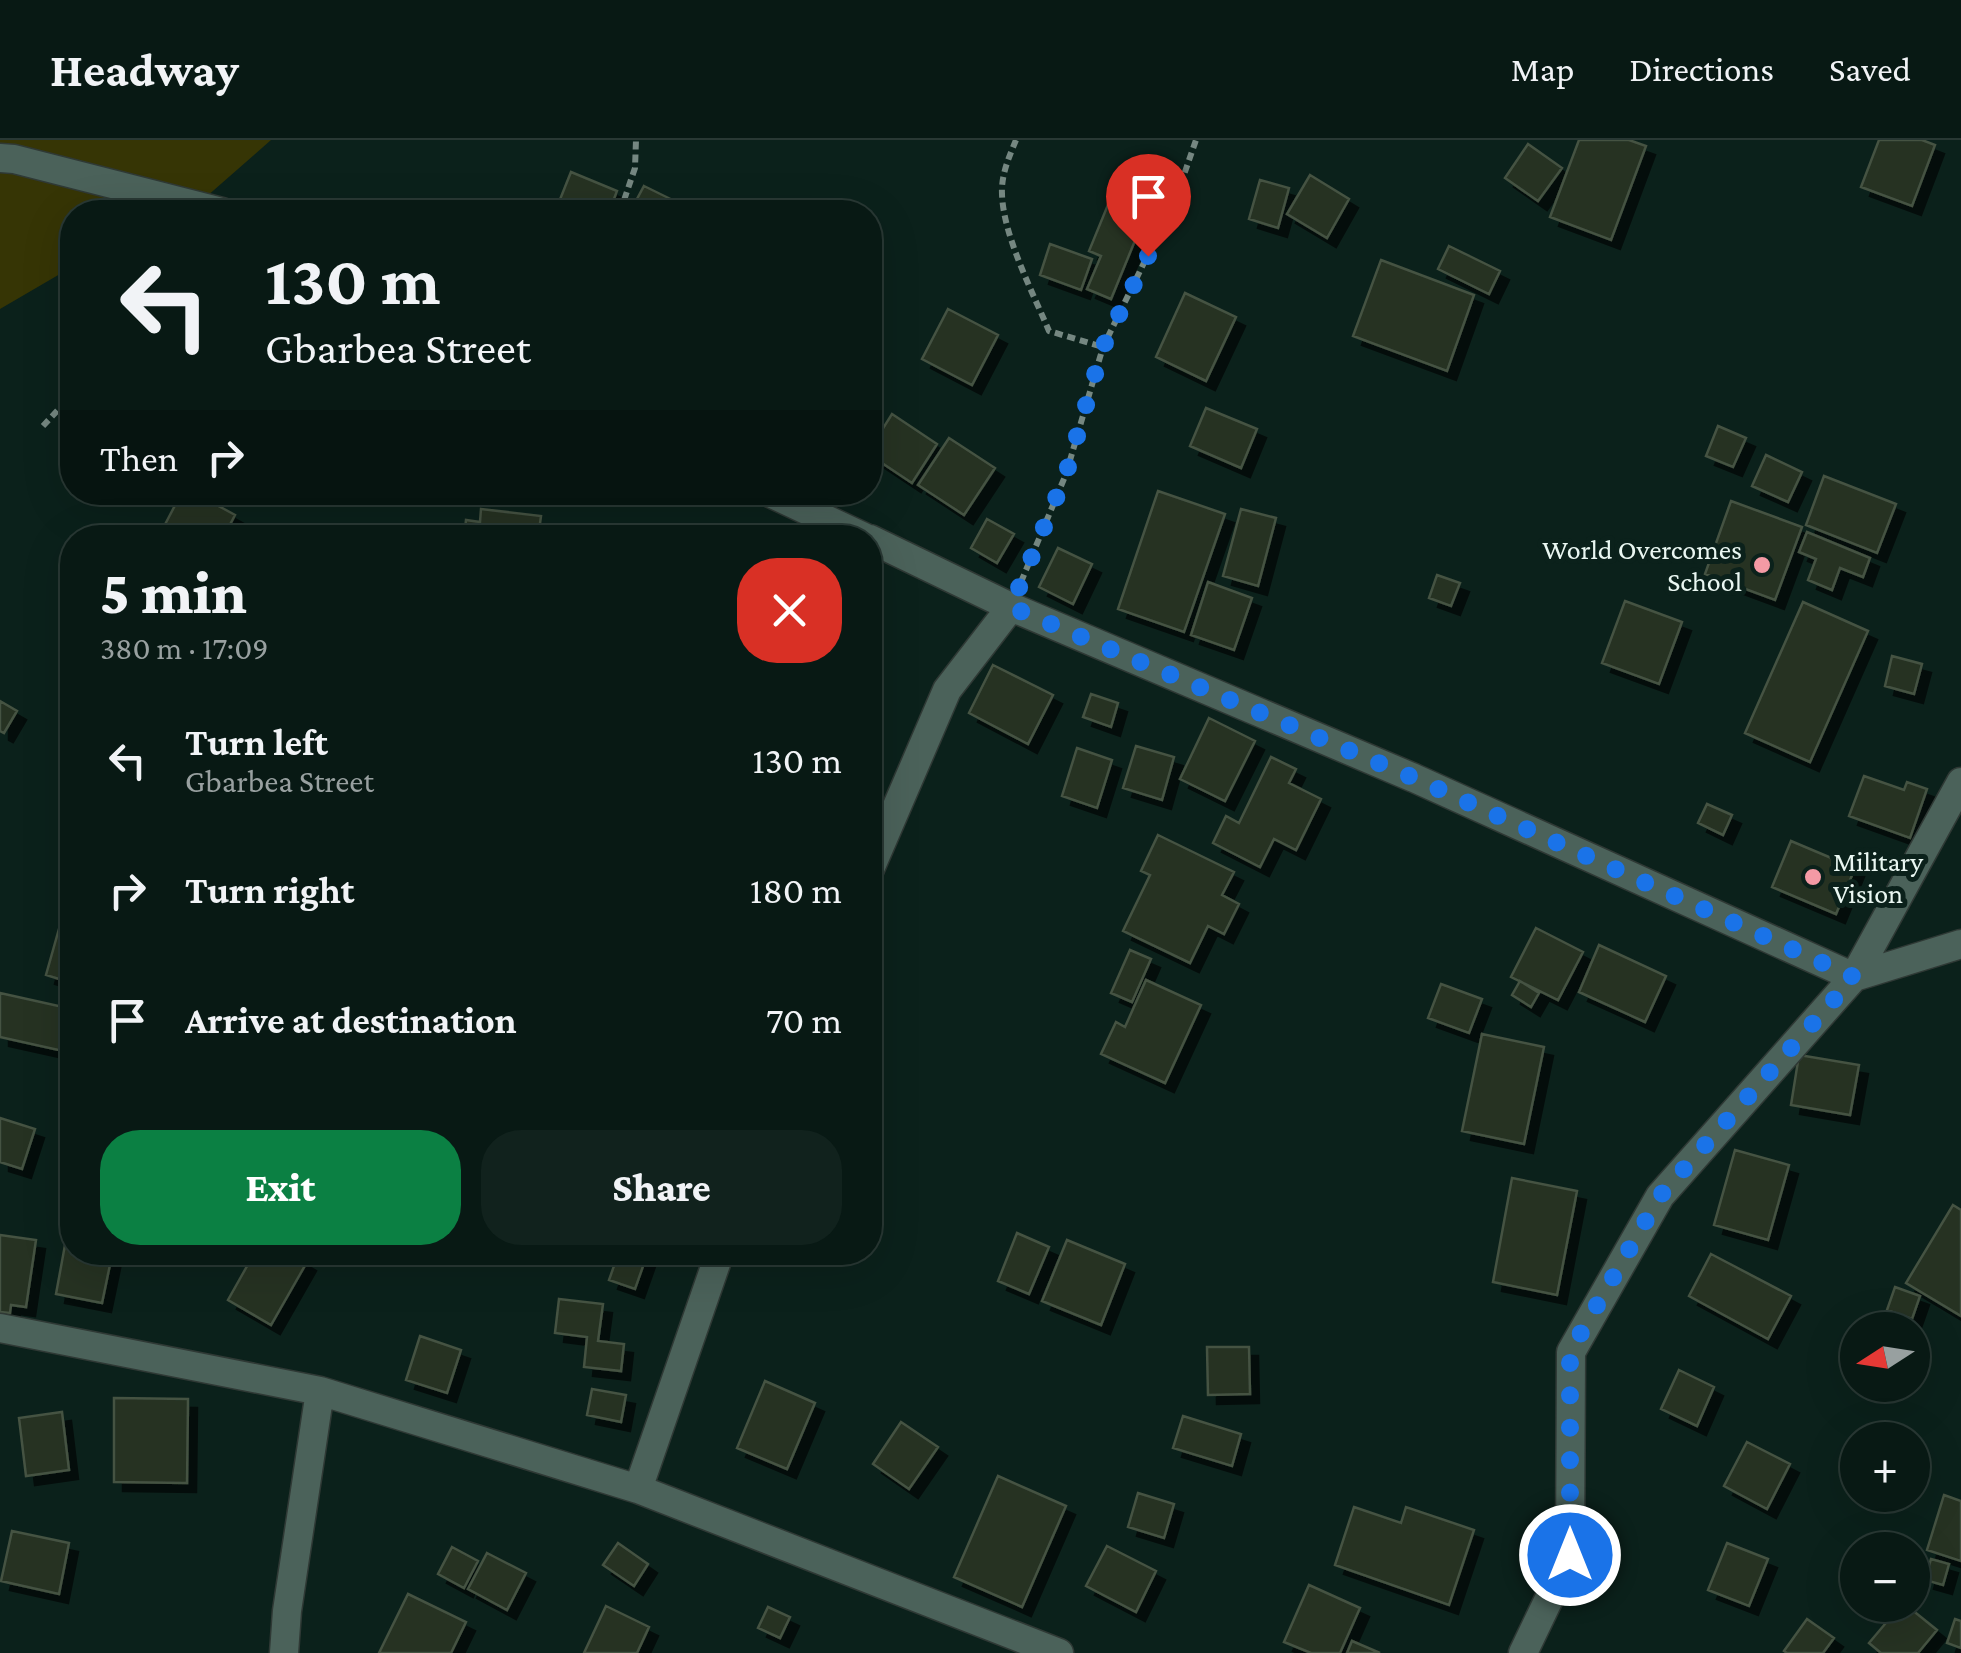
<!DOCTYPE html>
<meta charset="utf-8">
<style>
:root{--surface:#081914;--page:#11221d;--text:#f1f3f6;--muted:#98a0a0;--line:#293834;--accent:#0b8043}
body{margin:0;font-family:"Crimson Pro",serif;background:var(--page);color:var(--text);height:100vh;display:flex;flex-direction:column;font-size:38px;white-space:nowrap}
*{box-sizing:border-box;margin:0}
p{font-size:32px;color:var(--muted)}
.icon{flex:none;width:55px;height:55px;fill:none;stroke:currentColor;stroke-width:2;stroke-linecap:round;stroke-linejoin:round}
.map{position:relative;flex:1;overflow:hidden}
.panel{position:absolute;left:60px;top:385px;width:822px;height:740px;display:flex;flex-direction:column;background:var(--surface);border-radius:40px;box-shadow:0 10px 40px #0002,0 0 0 2px var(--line)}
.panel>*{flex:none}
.hud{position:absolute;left:60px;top:60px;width:822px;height:305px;border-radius:40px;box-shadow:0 10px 40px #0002,0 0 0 2px var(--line);background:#081914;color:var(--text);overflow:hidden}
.needle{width:65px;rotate:258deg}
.fabs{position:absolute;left:1840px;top:1172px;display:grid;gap:20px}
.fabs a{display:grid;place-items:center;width:90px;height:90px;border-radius:50%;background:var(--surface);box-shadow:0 10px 40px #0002,0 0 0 2px var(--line);font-size:50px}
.pin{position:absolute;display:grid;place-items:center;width:85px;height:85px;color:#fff;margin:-102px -42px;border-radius:50% 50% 50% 0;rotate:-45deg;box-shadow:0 0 10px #0007}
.pin .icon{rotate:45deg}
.me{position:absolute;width:110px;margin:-55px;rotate:0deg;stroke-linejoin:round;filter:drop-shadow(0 0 8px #0008)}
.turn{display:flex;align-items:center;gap:35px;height:210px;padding:0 40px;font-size:45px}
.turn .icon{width:130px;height:130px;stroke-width:2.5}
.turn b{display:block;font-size:70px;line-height:85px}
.then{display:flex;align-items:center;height:95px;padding:0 40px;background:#0003;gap:20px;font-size:38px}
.round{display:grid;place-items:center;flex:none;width:105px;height:105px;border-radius:40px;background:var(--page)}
.overview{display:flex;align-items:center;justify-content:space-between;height:170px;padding:0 40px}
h1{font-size:60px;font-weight:800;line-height:75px}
.cta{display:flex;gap:20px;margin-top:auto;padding:20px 40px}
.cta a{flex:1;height:115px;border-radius:40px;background:var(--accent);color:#fff;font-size:40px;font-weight:800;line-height:115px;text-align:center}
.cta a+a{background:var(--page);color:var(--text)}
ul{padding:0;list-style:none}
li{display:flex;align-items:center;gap:30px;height:130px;padding:0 40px}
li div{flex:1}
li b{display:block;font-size:38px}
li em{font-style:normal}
header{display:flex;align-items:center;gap:60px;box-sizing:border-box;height:140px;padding:0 50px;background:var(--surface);border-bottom:2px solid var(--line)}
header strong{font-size:48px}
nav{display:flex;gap:55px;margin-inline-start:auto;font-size:35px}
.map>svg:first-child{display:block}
.green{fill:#363505}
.building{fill:#253123;stroke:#455242;stroke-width:2.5;filter:url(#shadow)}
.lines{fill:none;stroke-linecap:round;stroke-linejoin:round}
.minor-casing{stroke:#2f3935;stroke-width:31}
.path{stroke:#758781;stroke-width:6;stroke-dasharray:8 5;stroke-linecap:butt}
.minor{stroke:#4b625a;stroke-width:28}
.route{stroke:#1a73e8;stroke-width:18;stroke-dasharray:0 32.4}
.poi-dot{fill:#f49aa5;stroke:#0b211b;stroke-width:4}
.labels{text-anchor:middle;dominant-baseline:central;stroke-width:10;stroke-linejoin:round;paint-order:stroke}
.poi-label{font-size:28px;fill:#eaf7f2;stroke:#0b211b;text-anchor:end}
</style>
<header>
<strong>Headway</strong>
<nav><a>Map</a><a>Directions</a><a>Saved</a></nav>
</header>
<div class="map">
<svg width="1961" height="1513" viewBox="0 0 1961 1513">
<defs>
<filter id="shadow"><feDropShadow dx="9" dy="9" stdDeviation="0" flood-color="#0009"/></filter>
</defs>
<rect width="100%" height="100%" fill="#0b211b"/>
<path class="green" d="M0 0H271L206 57 175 72H72V127L0 169Z"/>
<path class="building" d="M1579 0H1629L1646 6 1611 100 1550 77Z
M1879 0H1922L1935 5 1912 66 1861 47Z
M1528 4 1562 28 1538 61 1505 38Z
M571 32 617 51 609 72H555Z
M1121 33 1157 47 1111 159 1087 149 1101 116 1089 111Z
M1310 35 1349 59 1327 98 1287 74Z
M1260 40 1289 48 1278 88 1249 79Z
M644 46 697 72H630Z
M1050 104 1092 119 1081 150 1040 135Z
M1449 106 1500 131 1489 154 1438 129Z
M1381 120 1474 155 1447 231 1353 196Z
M1185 153 1236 177 1206 241 1156 217Z
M948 169 998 195 972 245 922 219Z
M1206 268 1257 289 1241 328 1190 306Z
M892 274 937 304 912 343 870 315V309Z
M1718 286 1746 298 1733 327 1706 316Z
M949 298 995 328 964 375 918 345Z
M1766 315 1802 332 1788 362 1752 346Z
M1824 336 1896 364 1877 413 1806 385Z
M1158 351 1225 374 1184 492 1118 469Z
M182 352H193L235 375 223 398 159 396Z
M1731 361 1802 387 1775 460 1705 434Z
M481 369 541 376 538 398H464L466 380 480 382Z
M1241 369 1276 378 1258 446 1223 436Z
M987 379 1014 394 997 423 971 408Z
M1807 392 1870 418 1863 437 1840 428 1832 450 1808 440 1816 419 1799 412Z
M1058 408 1092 424 1073 464 1039 447Z
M1437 435 1460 443 1451 466 1429 458Z
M1208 442 1252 458 1234 510 1191 495Z
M1625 461 1682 482 1659 544 1602 523Z
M1803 462 1868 491 1810 622 1745 593Z
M1892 516 1922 524 1914 554 1885 546Z
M993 525 1053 555 1028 604 969 573Z
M1091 554 1118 563 1111 587 1083 577Z
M0 561 17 571 4 593 0 591Z
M1209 578 1255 601 1225 661 1180 639Z
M1136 606 1174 617 1162 660 1123 648Z
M1077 608 1112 620 1097 668 1062 656Z
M1271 617 1296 629 1289 643 1321 659 1296 710 1274 699 1260 727 1213 703 1226 676 1239 683Z
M1864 636 1904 650 1907 642 1927 649 1910 698 1849 676Z
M1707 664 1732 675 1723 695 1698 683Z
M1158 695 1234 732 1222 755 1239 764 1224 794 1208 786 1190 823 1123 791 1150 735 1141 731Z
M1791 701 1855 728 1836 774 1772 747Z
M68 757 72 759V843L46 835Z
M1536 788 1583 812 1558 860 1511 837Z
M1599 805 1666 836 1645 882 1579 852Z
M1130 810 1151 819 1132 862 1111 853Z
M1146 840 1201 865 1165 943 1101 914 1116 882 1125 887Z
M1520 841 1539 853 1531 867 1512 855Z
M1441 844 1482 859 1469 893 1428 878Z
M0 853 72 869V913L0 897Z
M1482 894 1544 907 1524 1004 1462 991Z
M1799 915 1859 925 1850 975 1791 965Z
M0 978 35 989 22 1029 0 1022Z
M1735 1010 1789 1025 1768 1100 1714 1085Z
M1512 1038 1577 1051 1557 1155 1493 1142Z
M1953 1065 1961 1070V1176L1906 1143Z
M1017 1093 1049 1107 1029 1154 998 1141Z
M0 1095 36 1100 26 1167 11 1165 10 1173 0 1172Z
M1067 1100 1125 1124 1101 1185 1042 1161Z
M65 1105 72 1107V1112L112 1115 102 1163 56 1154Z
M255 1112H290L307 1122 271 1185 228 1160Z
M619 1112H648L635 1149 609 1140Z
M1711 1114 1791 1156 1768 1199 1689 1156Z
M1895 1147 1920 1156 1912 1179 1887 1170Z
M559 1159 603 1164 598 1201 624 1204 621 1231 584 1227 587 1197 555 1193Z
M420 1196 461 1210 447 1253 406 1240Z
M1207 1207H1249L1250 1254 1208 1255Z
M1679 1230 1714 1247 1697 1286 1661 1269Z
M765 1241 815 1263 787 1329 737 1308Z
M592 1249 626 1255 621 1282 587 1275Z
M114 1258 188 1259 187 1343 114 1342Z
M62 1272 69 1330 26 1336 19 1278Z
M1183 1276 1241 1294 1232 1326 1173 1308Z
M901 1282 938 1307 909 1349 873 1324Z
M1747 1302 1790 1324 1767 1369 1724 1346Z
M998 1336 1066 1366 1022 1467 954 1437Z
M1138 1353 1174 1364 1164 1398 1128 1387Z
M1944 1355 1961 1361V1421L1927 1410Z
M1354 1367 1401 1383 1406 1367 1474 1390 1449 1465 1335 1425Z
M12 1391 69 1403 59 1454 1 1441Z
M618 1403 648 1424 634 1446 603 1425Z
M1727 1403 1768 1419 1749 1466 1708 1450Z
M1107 1406 1156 1431 1136 1472 1086 1446Z
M452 1407 478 1421 464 1448 438 1434Z
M487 1413 526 1433 507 1470 468 1449Z
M1931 1419 1949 1424 1943 1445 1925 1440Z
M1309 1445 1360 1468 1340 1513H1311L1284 1502Z
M408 1454 466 1482 451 1513H379Z
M1901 1465H1906L1937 1490 1918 1513H1881L1869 1503Z
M606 1466 649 1487 637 1513H584Z
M768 1467 790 1477 780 1498 758 1488Z
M1807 1479 1834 1498 1823 1513H1787L1784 1511Z
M1955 1479 1961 1481V1508L1947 1503Z
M1352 1501 1380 1513H1347Z"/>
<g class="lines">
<g class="minor-casing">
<path id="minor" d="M0 18 14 19 222 72
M768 352 866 398
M870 399 1011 467 1414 638 1854 837 1961 804
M870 729 947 550 1011 467
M0 1188 320 1251 638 1349 1059 1513
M638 1349 720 1112
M284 1513 287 1471 320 1251
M1523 1513 1570 1415 1571 1212 1660 1056 1854 837 1961 642"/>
</g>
<path class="path" d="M1016 0C1009 17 1001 35 1002 54 1003 95 1033 153 1049 191L1103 207
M620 72 635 28 636 0
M43 286 72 255
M1021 442 1066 334 1103 207 1177 55 1196 0"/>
<use href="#minor" class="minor"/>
</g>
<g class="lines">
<path class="route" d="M1148 116 1103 207 1066 334 1011 467 1414 638 1854 837 1660 1056 1570 1212V1415"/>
</g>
<g class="poi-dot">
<circle cx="1762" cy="425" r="10"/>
<circle cx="1813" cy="737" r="10"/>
</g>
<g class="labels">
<g class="poi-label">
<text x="1742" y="409">World Overcomes<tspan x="1742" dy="32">School</tspan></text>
<text x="1833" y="721" text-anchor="start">Military<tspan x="1833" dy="32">Vision</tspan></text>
</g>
</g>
</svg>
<div class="fabs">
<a><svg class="needle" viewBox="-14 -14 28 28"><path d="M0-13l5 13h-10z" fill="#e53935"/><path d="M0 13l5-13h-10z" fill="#98a0a0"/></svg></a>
<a>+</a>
<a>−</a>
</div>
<div class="pin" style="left:1148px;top:116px;background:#d93025"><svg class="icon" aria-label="arrive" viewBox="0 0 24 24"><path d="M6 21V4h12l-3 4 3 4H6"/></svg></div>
<svg class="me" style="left:1570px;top:1415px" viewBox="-20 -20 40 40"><circle r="17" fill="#1a73e8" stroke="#fff" stroke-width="3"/><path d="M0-11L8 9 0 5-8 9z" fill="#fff"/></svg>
<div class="hud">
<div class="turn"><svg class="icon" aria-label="left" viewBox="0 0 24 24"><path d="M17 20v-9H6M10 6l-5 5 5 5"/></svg><div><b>130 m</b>Gbarbea Street</div></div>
<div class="then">Then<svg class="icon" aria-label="right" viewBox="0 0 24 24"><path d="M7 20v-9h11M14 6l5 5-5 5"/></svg></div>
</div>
<section class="panel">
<div class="overview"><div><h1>5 min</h1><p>380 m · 17:09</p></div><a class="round" style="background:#d93025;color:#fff"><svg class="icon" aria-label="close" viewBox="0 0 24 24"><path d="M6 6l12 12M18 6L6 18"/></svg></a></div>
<ul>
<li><svg class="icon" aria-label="left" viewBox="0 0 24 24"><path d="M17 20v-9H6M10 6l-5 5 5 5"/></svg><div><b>Turn left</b><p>Gbarbea Street</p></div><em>130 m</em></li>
<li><svg class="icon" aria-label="right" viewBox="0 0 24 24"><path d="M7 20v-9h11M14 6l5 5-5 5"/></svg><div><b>Turn right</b></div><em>180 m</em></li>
<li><svg class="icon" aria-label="arrive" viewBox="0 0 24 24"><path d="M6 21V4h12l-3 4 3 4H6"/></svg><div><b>Arrive at destination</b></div><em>70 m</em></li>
</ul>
<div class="cta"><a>Exit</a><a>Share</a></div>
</section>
</div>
